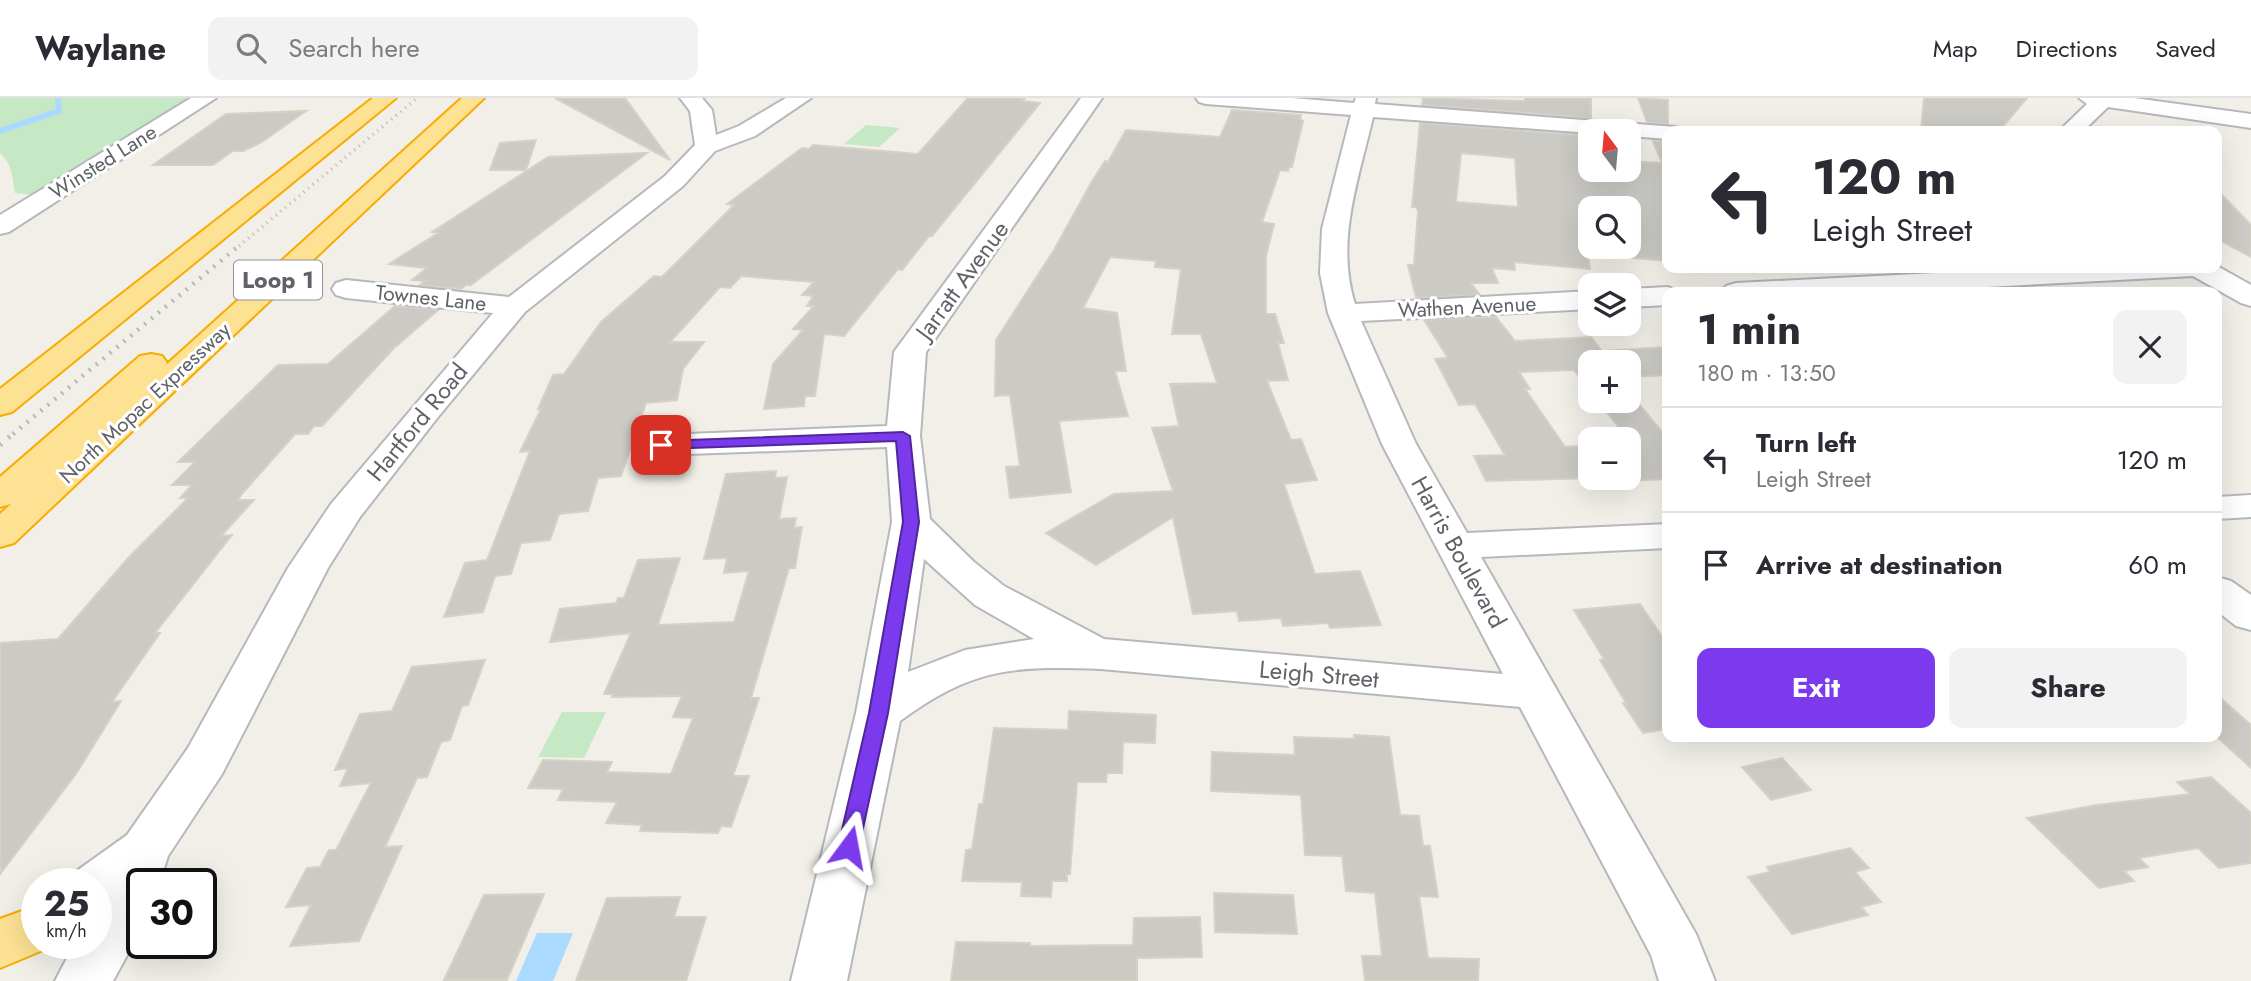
<!DOCTYPE html>
<meta charset="utf-8">
<style>
:root{--surface:#fff;--page:#f2f2f3;--text:#2b2b33;--muted:#7c7c81;--line:#e1e1e2;--accent:#7c3aed}
body{margin:0;font-family:Jost,sans-serif;background:var(--page);color:var(--text);height:100vh;display:flex;flex-direction:column;font-size:26px;white-space:nowrap}
*{box-sizing:border-box;margin:0}
p{font-size:23px;color:var(--muted)}
.icon{flex:none;width:38px;height:38px;fill:none;stroke:currentColor;stroke-width:2;stroke-linecap:round;stroke-linejoin:round}
.map{position:relative;flex:1;overflow:hidden}
.drawer{position:absolute;left:1662px;top:189px;width:560px;height:455px;display:flex;flex-direction:column;background:var(--surface);border-radius:14px;box-shadow:0 7px 28px #0002}
.drawer>*{flex:none}
.hud{position:absolute;left:1662px;top:28px;width:560px;height:147px;border-radius:14px;box-shadow:0 7px 28px #0002;background:#fff;color:var(--text);overflow:hidden}
.needle{width:46px;rotate:344deg}
.controls{position:absolute;left:1578px;top:21px;display:grid;gap:14px}
.controls a{display:grid;place-items:center;width:63px;height:63px;border-radius:14px;background:var(--surface);box-shadow:0 7px 28px #0002;font-size:35px}
.speed{position:absolute;left:21px;top:770px;display:flex;gap:14px;font-size:35px;font-weight:700;text-align:center}
.speed>*{display:grid;place-content:center;width:91px;height:91px;border-radius:50%;background:var(--surface);box-shadow:0 7px 28px #0002;line-height:1}
.speed small{font-size:18px;font-weight:400}
.speed .limit{border:4px solid #111;border-radius:10px;background:#fff;color:#111}
.pin{position:absolute;display:grid;place-items:center;width:60px;height:60px;color:#fff;margin:-30px;border-radius:14px;box-shadow:0 4px 10px #0006}
.me{position:absolute;width:77px;margin:-38px;rotate:13deg;stroke-linejoin:round;filter:drop-shadow(0 0 5px #0008)}
.turn{display:flex;align-items:center;gap:24px;height:147px;padding:0 35px;font-size:32px}
.turn .icon{width:91px;height:91px;stroke-width:2.5}
.turn b{display:block;font-size:49px;line-height:60px}
.round{display:grid;place-items:center;flex:none;width:74px;height:74px;border-radius:14px;background:var(--page)}
.overview{display:flex;align-items:center;justify-content:space-between;height:119px;padding:0 35px}
h1{font-size:42px;font-weight:700;line-height:52px}
.primary-button{display:flex;gap:14px;margin-top:auto;padding:14px 35px}
.primary-button a{flex:1;height:80px;border-radius:14px;background:var(--accent);color:#fff;font-size:28px;font-weight:700;line-height:80px;text-align:center}
.primary-button a+a{background:var(--page);color:var(--text)}
ul{padding:0;list-style:none}
li{display:flex;align-items:center;gap:21px;height:105px;padding:0 35px;border-top:2px solid var(--line)}
li div{flex:1}
li b{display:block;font-size:26px}
li em{font-style:normal}
header{display:flex;align-items:center;gap:42px;box-sizing:border-box;height:98px;padding:0 35px;background:var(--surface);border-bottom:2px solid var(--line)}
header strong{font-size:33px}
nav{display:flex;gap:38px;margin-inline-start:auto;font-size:24px}
.search{width:490px;height:63px;background:var(--page);display:flex;align-items:center;gap:18px;box-sizing:border-box;padding:0 24px;border-radius:14px;color:var(--muted);font-size:26px}
.map>svg:first-child{display:block}
.green{fill:#c5e8c5}
.water{fill:#aadaff}
.lines{fill:none;stroke-linecap:round;stroke-linejoin:round}
.stream{stroke:#aadaff;stroke-width:6}
.building{fill:#cccac5;stroke:#d6d1c6;stroke-width:2;fill-rule:evenodd}
.minor-casing{stroke:#b5b8bc;stroke-width:4}
.highway-casing{stroke:#f9ab00;stroke-width:4}
.minor{fill:#fff;fill-rule:evenodd}
.highway{fill:#fde293;fill-rule:evenodd}
.rail-far2{stroke:#b6b7b8;stroke-width:3.5;stroke-dasharray:1 5;stroke-linecap:butt}
.rail-far1{stroke:#b6b7b8;stroke-width:4.5;stroke-dasharray:2 7;stroke-linecap:butt}
.rail{stroke:#b6b7b8;stroke-width:5;stroke-dasharray:2 9;stroke-linecap:butt}
.route{fill:#7c3aed;stroke:#51269a;stroke-width:2}
.labels{text-anchor:middle;dominant-baseline:central;stroke-width:6;stroke-linejoin:round;paint-order:stroke}
.far-street-label{font-size:21px;fill:#5f6368;stroke:#fff}
.shield{fill:#fff;stroke:#8f9295;stroke-width:2}
.shield-label{font-size:23px;font-weight:bold;fill:#5f6368}
.street-label{font-size:24px;fill:#5f6368;stroke:#fff}
</style>
<header>
<strong>Waylane</strong>
<div class="search"><svg class="icon" aria-label="search" viewBox="0 0 24 24"><circle cx="10" cy="10" r="6"/><path d="M15 15l6 6"/></svg>Search here</div>
<nav><a>Map</a><a>Directions</a><a>Saved</a></nav>
</header>
<div class="map">
<svg width="2251" height="883" viewBox="0 0 2251 883">
<rect width="100%" height="100%" fill="#f1efe8"/>
<path class="green" d="M0 0H198L35 97 15 95C12 78 13 68 0 55Z
M866 27 900 30 879 49 844 46Z
M562 614H606L584 660 538 659Z"/>
<path class="water" d="M537 835H573L553 883H516Z"/>
<g class="lines">
<path class="stream" d="M0 33 59 13 58 0"/>
</g>
<path class="building" d="M555 0H625L670 62Z
M968 0H1025L1022 3 1040 5 932 138H929L902 172 898 171 844 238 824 236 815 298H805L804 308 764 311 773 266 803 232 793 231 814 208H807L813 198 802 197 814 184 741 178 730 190 720 189 670 244H704L683 271 677 302 646 305 621 378 598 380 588 413 559 416 550 442 521 445 511 476 495 478 483 514 444 519 465 465 487 462 530 353 520 354 541 311H538L553 277 564 276 601 224 654 178 662 179 734 107 727 106 802 50 809 51 813 47 918 56Z
M1423 0 1525 3V0H1591V20L1422 7Z
M1638 0 1668 2V26L1647 24Z
M1924 0H2027L1999 33H1921Z
M1232 12 1301 17 1300 21 1303 23 1292 69H1289L1288 73 1280 72 1262 124 1274 126 1266 158V216H1275L1284 245H1278L1288 282 1267 283 1291 342 1301 341 1317 382 1284 386 1315 476 1360 473 1381 527 1330 530 1328 525 1283 528 1281 520 1239 523 1237 513 1193 516 1173 419 1096 467 1046 435 1114 396 1173 393 1152 330 1179 328 1170 286 1217 285 1201 236H1172L1181 171 1155 169 1156 163 1110 159 1083 210 1117 215 1126 273H1115L1128 318 1059 323 1071 394 1010 400 1006 369 1020 368 1010 297 995 298 996 242 1054 152 1091 85 1105 63 1108 64 1126 32 1220 39Z
M306 13 262 44 243 53H233L213 67H153L226 16Z
M1420 25 1591 38V72H1629V63L1662 65 1653 43 1668 44V98L1662 97 1668 129V163L1588 156 1590 171 1514 164 1515 172 1492 170 1498 185H1471L1480 197 1416 200 1408 167H1414L1418 113 1416 109H1412ZM1461 55 1515 60 1518 109 1456 104ZM1591 110H1629V149H1591Z
M536 42 526 72H490L500 45Z
M647 55 471 187H466L461 191 420 187 425 183 412 182 427 170 389 166 438 135 432 134 548 59Z
M2217 92 2251 127V159L2217 141Z
M395 208 438 212 393 251 322 328H314L308 336H295L241 397 238 402H254L221 438 232 437 155 535H160L112 604 121 603 76 676 0 776V545L58 541 129 459 188 400H180L192 387H172L195 364H178L278 267 328 266Z
M1496 219 1515 243 1591 239 1602 253 1668 249V277L1629 279V264H1591V293L1574 272 1519 274 1530 291H1525L1565 349 1591 347V380L1486 383 1474 358 1505 357 1475 306 1459 307 1435 261 1448 260 1424 222Z
M1629 294 1668 341V381L1603 384 1600 380H1629L1631 345 1598 303H1629Z
M776 373 775 380 787 379 779 421 796 420 794 430 802 429 795 470H789L751 600H759L733 678H749L731 729 721 728 718 735 640 733 642 727 606 725 617 704 558 702 563 691 528 690 543 662 612 664 607 674 671 676 693 620 673 619 682 598 612 599 613 596H604L631 535 550 544 560 511 616 505 618 500H624L638 462 680 460 658 527 734 524 749 473 724 475 727 460 704 461 726 376Z
M1640 506 1668 547V631L1643 635 1623 605H1626L1600 562 1604 561 1574 512Z
M485 562 468 607 462 608 450 642 441 644 427 679 417 680 385 749 402 748 359 843 290 848 311 807 286 809 307 770 320 769 329 752H336L371 685 340 688 348 670 335 672 360 616 392 613 412 569Z
M2217 597 2251 627V670L2217 639Z
M1069 613 1156 617 1155 645 1123 644 1122 675H1107L1106 684H1077L1070 776H1067V783H1052L1051 799 1021 798 1022 784 962 783 966 752 972 751 979 706H983L994 630 1068 632Z
M1354 637 1389 639 1400 717 1419 718 1423 748H1430L1438 799 1419 798 1428 860 1479 861 1478 883H1365L1362 858H1382L1375 795 1346 793 1342 758 1305 757 1301 697 1211 693 1212 654 1295 657 1294 639 1355 641Z
M1782 660 1811 692 1771 702 1742 669Z
M2211 679 2251 715V765L2219 770 2198 750 2139 760 2148 769 2124 773 2134 783 2099 790 2027 720 2097 707 2190 696 2177 684Z
M1850 750 1869 770 1855 774 1881 804 1861 809 1868 817 1792 836 1748 779 1770 774 1767 769Z
M1214 795 1293 797 1297 836 1215 834Z
M544 796 507 882H444L484 797Z
M680 799 674 819H706L686 883H576L607 800Z
M1200 819 1202 859 1137 860V883H951L956 844 1030 845V848L1133 847 1134 820Z"/>
<g class="lines">
<g class="minor-casing">
<path id="minor" d="M191 0H216L9 134 0 136V117Z
M680 0H702L712 12 716 37 739 28 786 0H811L755 38 715 53 683 88 525 214 438 319 360 419 328 470 222 676 168 758 159 786H142V830L113 883H55L75 845H96V786H71L78 772 127 737 188 650 288 470 331 406 493 215 346 200 336 197 332 191 336 185 346 182 509 199 665 78 695 47 690 13Z
M1081 0H1102L926 254 920 338 930 421 974 464 1004 488 1104 541 1503 576 1382 346 1328 215 1320 175 1322 131 1351 17 1206 6 1199 4 1196 0H1292L1354 5 1356 0H1376L1375 6 1676 29 1679 33H1668V41L1629 38V33L1591 35 1373 19C1359 80 1335 143 1355 206L1591 193V211L1361 223 1416 346 1467 435 1668 426V450L1481 459 1696 836 1715 883H1659L1651 857 1520 609 1101 571C1013 568 973 569 900 623L847 883H791L856 615 892 424 887 349 661 357 649 354 644 347 649 340 661 337 887 328 894 254ZM924 461 975 507 1034 541 965 552 908 574Z
M2079 0H2134L2251 16V30L2108 9 2083 33H2059L2087 6Z
M2217 168 2251 187V208L2241 205 2193 178 1892 194H1722L1726 188 1736 185 2036 170Z
M1668 189 1680 194H1668V207L1629 209V191Z
M2251 397V419L2217 421V399Z
M2217 479 2231 483 2251 497V532L2236 528 2217 513Z"/>
</g>
<g class="highway-casing">
<path id="highway" d="M373 0H396L12 314 0 317V291Z
M462 0H484L14 445 0 449V416L11 406 0 409V379L140 258 151 256 162 258 167 265 165 268Z
M36 808 37 845H56L55 847 0 870V821Z"/>
</g>
<use href="#minor" class="minor"/>
<use href="#highway" class="highway"/>
<path class="rail-far2" d="M239 148 417 0"/>
<path class="rail-far1" d="M13 336 241 146"/>
<path class="rail" d="M0 347 15 334"/>
</g>
<path class="route" d="M903 334 910 338 919 424 888 615 859 749 856 755 849 758 842 755 838 749 869 615 903 424 896 343 661 351 654 347 661 343Z"/>
<g class="labels">
<g class="far-street-label">
<text transform="translate(103 64) rotate(-32)">Winsted Lane</text>
<text transform="translate(431 200) rotate(6)">Townes Lane</text>
<text transform="translate(1467 209) rotate(-3)">Wathen Avenue</text>
<text transform="translate(145 305) rotate(-43)">North Mopac Expressway</text>
</g>
<rect class="shield" x="234" y="162.5" width="88" height="39" rx="5"/>
<g class="shield-label">
<text x="278" y="182">Loop 1</text>
</g>
<g class="street-label">
<text transform="translate(962 182) rotate(-54)">Jarratt Avenue</text>
<text transform="translate(417 324) rotate(-51)">Hartford Road</text>
<text transform="translate(1459 454) rotate(61)">Harris Boulevard</text>
<text transform="translate(1319 576) rotate(5)">Leigh Street</text>
</g>
</g>
</svg>
<div class="controls">
<a><svg class="needle" viewBox="-14 -14 28 28"><path d="M0-13l5 13h-10z" fill="#e53935"/><path d="M0 13l5-13h-10z" fill="#7c7c81"/></svg></a>
<a><svg class="icon" aria-label="search" viewBox="0 0 24 24"><circle cx="10" cy="10" r="6"/><path d="M15 15l6 6"/></svg></a>
<a><svg class="icon" aria-label="layers" viewBox="0 0 24 24"><path d="M12 4l9 5-9 5-9-5zM3 14l9 5 9-5"/></svg></a>
<a>+</a>
<a>−</a>
</div>
<div class="speed"><div>25<small>km/h</small></div><div class="limit">30</div></div>
<div class="pin" style="left:661px;top:347px;background:#d93025"><svg class="icon" aria-label="arrive" viewBox="0 0 24 24"><path d="M6 21V4h12l-3 4 3 4H6"/></svg></div>
<svg class="me" style="left:849px;top:749px" viewBox="-20 -20 40 40"><path d="M0-17L14 15 0 8-14 15z" fill="#7c3aed" stroke="#fff" stroke-width="4"/></svg>
<div class="hud">
<div class="turn"><svg class="icon" aria-label="left" viewBox="0 0 24 24"><path d="M17 20v-9H6M10 6l-5 5 5 5"/></svg><div><b>120 m</b>Leigh Street</div></div>
</div>
<section class="drawer">
<div class="overview"><div><h1>1 min</h1><p>180 m · 13:50</p></div><a class="round"><svg class="icon" aria-label="close" viewBox="0 0 24 24"><path d="M6 6l12 12M18 6L6 18"/></svg></a></div>
<ul>
<li><svg class="icon" aria-label="left" viewBox="0 0 24 24"><path d="M17 20v-9H6M10 6l-5 5 5 5"/></svg><div><b>Turn left</b><p>Leigh Street</p></div><em>120 m</em></li>
<li><svg class="icon" aria-label="arrive" viewBox="0 0 24 24"><path d="M6 21V4h12l-3 4 3 4H6"/></svg><div><b>Arrive at destination</b></div><em>60 m</em></li>
</ul>
<div class="primary-button"><a>Exit</a><a>Share</a></div>
</section>
</div>
